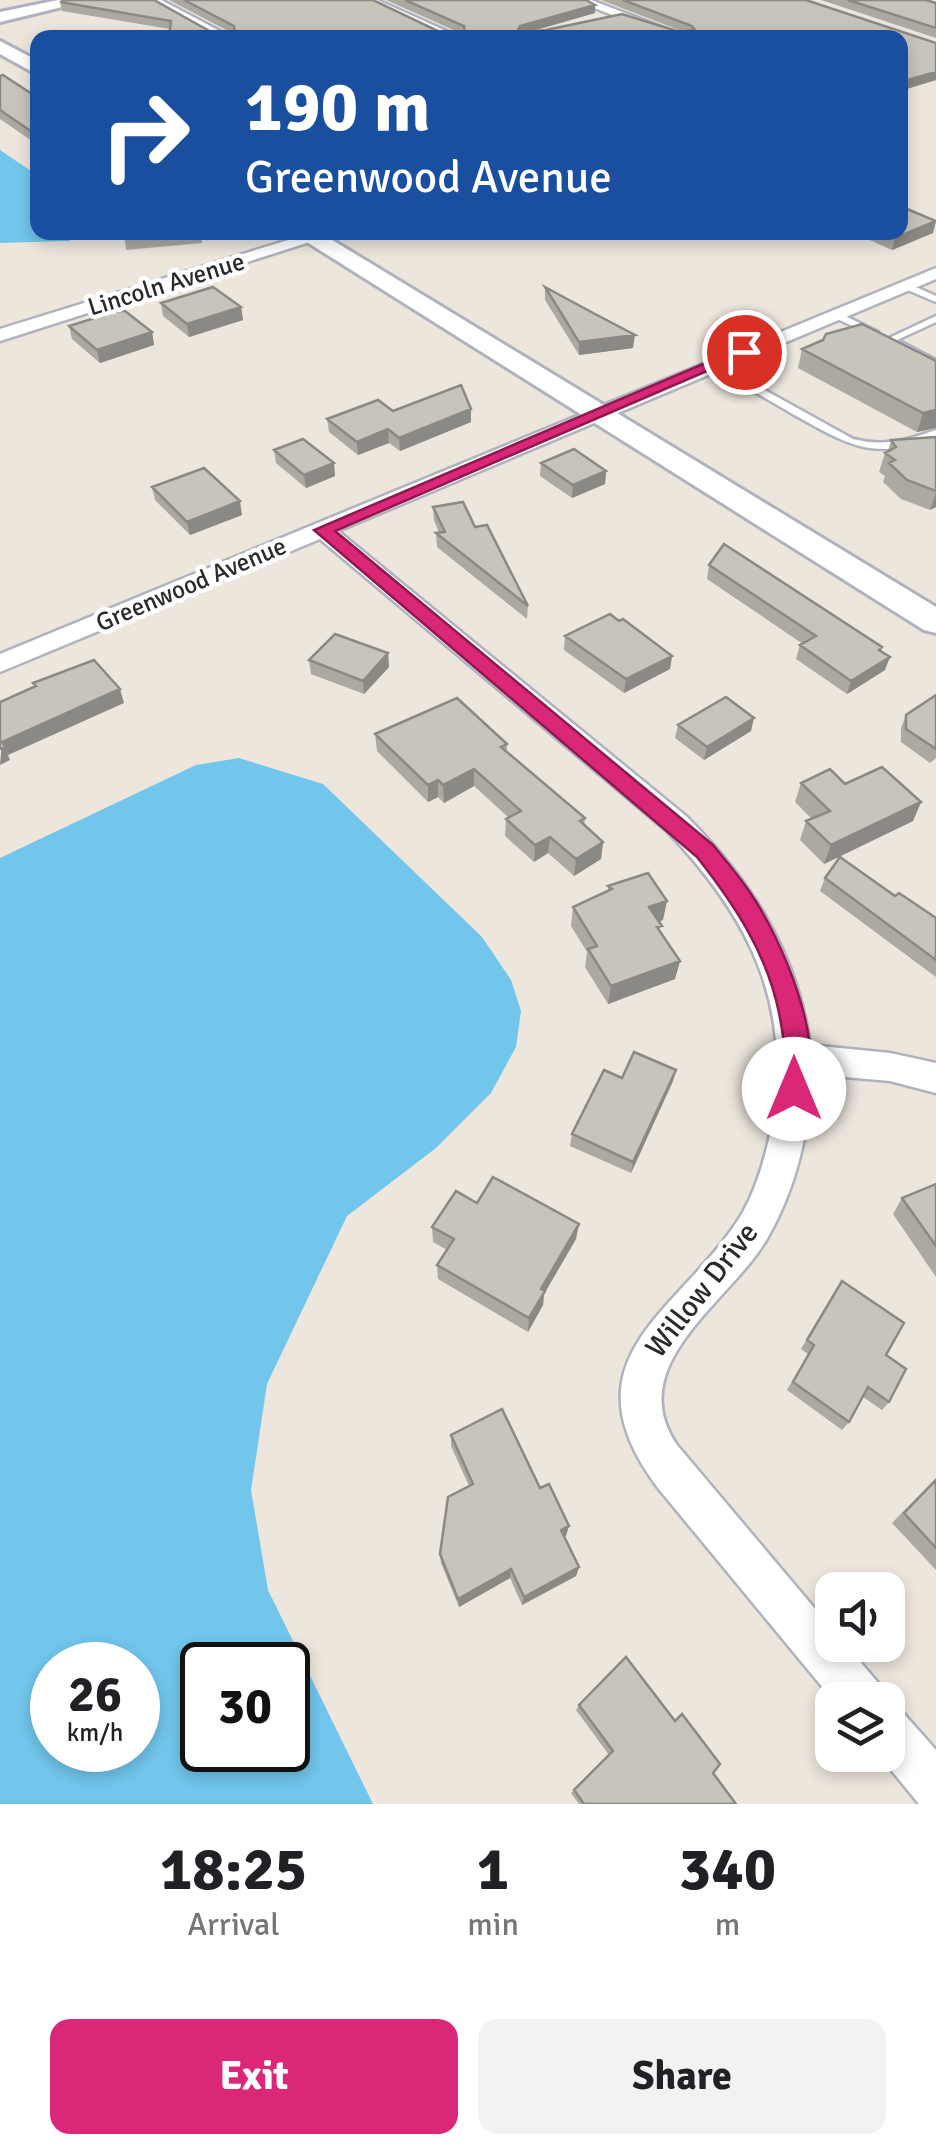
<!DOCTYPE html>
<style>
:root{--surface:#fff;--page:#f2f2f2;--text:#202124;--muted:#757577;--accent:#db2777}
body{margin:0;font-family:Signika,sans-serif;background:var(--page);color:var(--text);height:100vh;display:flex;flex-direction:column;font-size:38px;white-space:nowrap}
*{box-sizing:border-box;margin:0}
p{font-size:32px;color:var(--muted)}
.icon{flex:none;width:55px;height:55px;fill:none;stroke:currentColor;stroke-width:2;stroke-linecap:round;stroke-linejoin:round}
.map{position:relative;height:1804px;overflow:hidden}
.drawer{display:flex;flex-direction:column;background:var(--surface);flex:1}
.drawer>*{flex:none}
.banner{position:absolute;left:30px;top:30px;width:878px;height:210px;border-radius:20px;box-shadow:0 5px 15px #0003;background:#1a4fa0;color:#fff;overflow:hidden}
.tools{position:absolute;left:815px;top:1572px;display:grid;gap:20px}
.tools a{display:grid;place-items:center;width:90px;height:90px;border-radius:20px;background:var(--surface);box-shadow:0 5px 15px #0003;font-size:50px}
.speed{position:absolute;left:30px;top:1642px;display:flex;gap:20px;font-size:50px;font-weight:700;text-align:center}
.speed>*{display:grid;place-content:center;width:130px;height:130px;border-radius:50%;background:var(--surface);box-shadow:0 5px 15px #0003;line-height:1}
.speed small{font-size:25px;font-weight:400}
.speed .limit{border:5px solid #111;border-radius:15px;background:#fff;color:#111}
.pin{position:absolute;display:grid;place-items:center;width:85px;height:85px;color:#fff;margin:-42px;border:5px solid #fff;border-radius:50%;box-shadow:0 2px 10px #0007}
.me{position:absolute;width:110px;margin:-55px;rotate:0deg;stroke-linejoin:round;filter:drop-shadow(0 0 8px #0008)}
.turn{display:flex;align-items:center;gap:35px;height:210px;padding:0 50px;font-size:45px}
.turn .icon{width:130px;height:130px;stroke-width:2.5}
.turn b{display:block;font-size:70px;line-height:85px}
.eta{display:flex;justify-content:space-evenly;align-items:center;height:170px;text-align:center}
.eta b{font-size:60px;font-weight:700;line-height:70px}
.button{display:flex;gap:20px;margin-top:auto;padding:20px 50px}
.button a{flex:1;height:115px;border-radius:20px;background:var(--accent);color:#fff;font-size:40px;font-weight:700;line-height:115px;text-align:center}
.button a+a{background:var(--page);color:var(--text)}
.map>svg:first-child{display:block}
.water{fill:#72c6ec;fill-rule:evenodd}
.lines{fill:none;stroke-linecap:round;stroke-linejoin:round}
.lane-casing{stroke:#b0b3be;stroke-width:5}
.street-casing{stroke:#b0b3be;stroke-width:5}
.secondary-casing{stroke:#b0b3be;stroke-width:6}
.lane{fill:#fff;fill-rule:evenodd}
.street{fill:#fff;fill-rule:evenodd}
.secondary{fill:#fff;fill-rule:evenodd}
.wall{fill:#aba9a1}
.shaded-wall{fill:#8b8983}
.building{fill:#c7c4bb;stroke:#8b8983;stroke-width:2.5}
.route{fill:#db2777;stroke:#8e194d;stroke-width:2.5}
.labels{text-anchor:middle;dominant-baseline:central;stroke-width:9;stroke-linejoin:round;paint-order:stroke}
.far-street-label{font-size:25px;fill:#2a2a2a;stroke:#fff}
.street-label{font-size:30px;fill:#2a2a2a;stroke:#fff}
</style>
<div class="map">
<svg width="936" height="1804" viewBox="0 0 936 1804">
<rect width="100%" height="100%" fill="#ece6dd"/>
<path class="water" d="M0 150 37 175 38 232 93 233 68 241 0 243Z
M239 758 323 784 482 937 511 980 521 1011 516 1047 491 1093 436 1148 347 1216 267 1384 251 1490 268 1590 373 1804H0V858L196 765ZM52 1665H138V1750H52ZM202 1665H288V1750H202Z"/>
<g class="lines">
<g class="lane-casing">
<path id="lane" d="M903 284H909L936 296V302L903 288Z
M833 313H839L878 332 870 334 833 317Z
M936 316V322L897 340 936 360V367L885 340Z
M710 363H716L853 439C884 447 907 440 936 430V437C873 463 845 443 791 413 764 397 737 382 710 367Z"/>
</g>
<g class="street-casing">
<path id="street" d="M146 0H161L233 38H216Z
M361 0H377L462 38H444Z
M574 0H591L690 38H671Z
M314 232H341L0 341V329Z
M936 268V279L338 531 687 817C752 882 797 953 810 1045L890 1053 936 1063V1093L890 1081 811 1074C810 1130 796 1188 768 1237 732 1301 621 1364 677 1445L832 1629V1645H846L879 1684 886 1700H833L658 1488C558 1354 684 1312 743 1212 758 1185 766 1155 772 1125 793 1004 749 917 667 831L320 539 0 672V654Z
M888 1707 904 1714 936 1750V1804H919L879 1755H888Z"/>
</g>
<g class="secondary-casing">
<path id="secondary" d="M58 0H91L0 22V12Z
M0 41 38 61V75L0 54Z
M291 232H319L936 607V633L924 630Z"/>
</g>
<use href="#lane" class="lane"/>
<use href="#street" class="street"/>
<use href="#secondary" class="secondary"/>
</g>
<path class="wall" d="M154 0 213 33 230 32 169 0H373L442 33 458 32 386 0H586L595 5V13L527 33 684 32 601 0H806L936 43V80L900 91 169 38 170 29 62 11 60 2Z
M821 0H926L936 3V38Z
M0 76 38 98V145L0 119Z
M124 232H202V243L126 250Z
M852 232H900L933 233 892 250Z
M545 287 633 348 579 355 545 300Z
M161 303 241 307 243 320 189 337 163 316Z
M69 326 152 332 154 345 100 363 72 339Z
M802 349 936 361V428L917 432 798 368Z
M471 409V422L400 451 389 443 358 455 329 432 327 419 393 411Z
M936 436V507L930 510 901 499 883 482 885 476 879 472 885 453 888 451 891 440Z
M274 450 335 476 306 488 276 463Z
M541 463 606 471 605 484 572 498 540 476Z
M152 487 242 515 190 535 155 500Z
M433 507 475 527 528 606 527 619 437 547 436 533H439L434 520Z
M709 565 882 647 881 651 885 670 847 694 796 659 800 645 803 644 707 579Z
M565 636 672 656 670 669 624 693 564 650Z
M388 653 389 667 364 694 311 674 309 660Z
M936 695V758L930 763 901 742V728L906 715Z
M678 725 751 731 704 760 675 738Z
M375 734 507 744V752L585 818 584 825 603 842 601 859 574 876 548 853 534 862 505 836 506 819 509 818 474 786 444 803 438 797 428 802 377 751Z
M801 783 845 784 921 802 913 821 824 864 800 840 806 821 812 819 795 802Z
M825 878 895 896 936 918V977L820 891Z
M608 886 663 920 659 921 660 932 680 961 675 979 608 1004 585 967 587 952 571 926 573 907 608 891Z
M676 1070 673 1081 631 1173 570 1146 572 1134 622 1078Z
M936 1184V1277L893 1214 902 1198Z
M477 1203 576 1239 544 1294 543 1305 528 1332 438 1279 437 1265 447 1250 433 1242 432 1227Z
M842 1281 886 1355 889 1402 882 1410 863 1397 849 1422 842 1430 787 1390 808 1354 801 1349Z
M451 1435 540 1488 566 1536 564 1537 579 1567 576 1576 522 1605 510 1578 459 1607 441 1563 440 1554 469 1486 451 1446Z
M936 1478V1570L892 1523Z
M579 1705 674 1721 682 1714 713 1773 736 1804H579L571 1793 609 1755 576 1710Z"/>
<path class="shaded-wall" d="M595 5V13L520 34 518 30 520 26Z
M936 72V80L900 91V82Z
M936 221 933 233 892 250 895 238Z
M241 307 243 320 189 337 187 324Z
M152 332 154 345 100 363 97 350Z
M635 335 633 348 579 355V342Z
M471 409V422L400 451 399 438Z
M936 410V428L917 432 923 413Z
M388 429 389 443 358 455 357 442Z
M334 463 335 476 306 488 304 475Z
M606 471 605 484 572 498 573 485Z
M936 493V507L930 510Z
M240 501 242 515 190 535 187 522Z
M388 653 389 667 364 694 363 681Z
M672 656 670 669 624 693 626 679Z
M890 657 885 670 847 694 851 681Z
M120 689 124 703 8 755 10 760 0 765 2 742Z
M754 718 751 731 704 760 707 747Z
M474 769V786L444 803 443 785Z
M438 780V797L428 802V785Z
M921 802 913 821 824 864 831 845Z
M550 837 548 853 534 862 535 845Z
M603 842 601 859 574 876 576 859Z
M667 901 663 920 645 926 649 907Z
M680 961 675 979 608 1004 611 986Z
M676 1070 673 1081 631 1173 633 1162Z
M579 1224 576 1239 544 1294 543 1305 528 1332 529 1318 541 1289Z
M569 1526 566 1536 558 1540 561 1530Z
M579 1567 576 1576 522 1605 524 1597Z
M511 1569 510 1578 459 1607 458 1599Z"/>
<path class="building" d="M67 0H154L213 33 235 32 234 26 184 0H373L442 33 465 32 464 26 405 0H586L595 5 520 26 518 30 521 33 546 30 622 14 680 32 695 30 692 26 623 0H806L936 43V72L900 82V38H169L171 21 60 2Z
M848 0H926L936 3V28Z
M3 75 38 98V136L0 110V76Z
M900 206 936 221 895 238 883 232H900Z
M124 232H183L123 237Z
M213 287 241 307 187 324 161 303Z
M545 287 595 314 635 335 579 342Z
M117 311H125L152 332 97 350 69 326Z
M862 324 936 361V410L923 413 802 349 823 340 826 334Z
M461 385 471 409 399 438 388 429 357 442 327 419 378 400 393 411Z
M936 437V491L907 480 889 463 895 460 885 453 896 447 891 440Z
M303 439 334 463 304 475 274 450Z
M574 449 606 471 573 485 541 463Z
M204 468 240 501 187 522 152 487Z
M463 502 475 527 487 525 528 606 436 533 445 532 433 507Z
M724 544 882 647 879 650 890 657 851 681 800 645 816 636 709 565Z
M610 614 619 621 623 619 672 656 626 679 565 636Z
M335 634 388 653 363 681 309 660Z
M94 660 120 689 2 742 5 747 0 749V702L36 686 33 683Z
M936 695V749L906 729V715Z
M726 697 754 718 707 747 678 725Z
M457 698 507 744 501 747 585 818 580 821 603 842 576 859 550 837 535 845 506 819 521 811 474 769 443 785 438 780 428 785 375 734Z
M882 767 921 802 831 845 806 821 830 811 801 783 830 769 845 784Z
M840 857 895 896 899 893 936 918V960L825 878Z
M648 873 667 901 649 907 662 926 657 927 680 961 611 986 588 949 597 946 573 907 612 889 608 886Z
M634 1052 676 1070 633 1162 572 1134 604 1070 622 1078Z
M493 1177 579 1224 541 1289 545 1291 529 1318 437 1265 454 1239 432 1227 456 1191 477 1203Z
M936 1184V1246L902 1198Z
M842 1281 904 1323 886 1355 906 1369 889 1402 868 1387 849 1422 793 1382 814 1345 807 1340Z
M502 1409 540 1488 549 1484 569 1526 561 1530 579 1567 524 1597 511 1569 458 1599 440 1554 448 1497 473 1484 451 1435Z
M936 1480V1548L904 1513Z
M626 1657 675 1721 682 1714 720 1764 713 1773 736 1804H584L574 1790 613 1751 579 1705Z"/>
<path class="route" d="M738 349 751 352 335 531 713 845C726 861 740 877 751 894 781 938 828 1045 804 1097L794 1100 785 1097C779 1084 785 1073 785 1059 785 1045 782 1028 779 1013 767 953 734 904 697 857L314 530Z"/>
<g class="labels">
<g class="far-street-label">
<text transform="translate(166 284) rotate(-17)">Lincoln Avenue</text>
<text transform="translate(191 584) rotate(-23)">Greenwood Avenue</text>
</g>
<g class="street-label">
<text transform="translate(702 1290) rotate(-52)">Willow Drive</text>
</g>
</g>
</svg>
<div class="tools">
<a><svg class="icon" aria-label="sound" viewBox="0 0 24 24"><path d="M4 9h4l5-4v14l-5-4H4zM17 9q2 3 0 6"/></svg></a>
<a><svg class="icon" aria-label="layers" viewBox="0 0 24 24"><path d="M12 4l9 5-9 5-9-5zM3 14l9 5 9-5"/></svg></a>
</div>
<div class="speed"><div>26<small>km/h</small></div><div class="limit">30</div></div>
<div class="pin" style="left:744px;top:352px;background:#d93025"><svg class="icon" aria-label="arrive" viewBox="0 0 24 24"><path d="M6 21V4h12l-3 4 3 4H6"/></svg></div>
<svg class="me" style="left:794px;top:1089px" viewBox="-20 -20 40 40"><circle r="19" fill="#fff"/><path d="M0-13L10 11 0 6-10 11z" fill="#db2777"/></svg>
<div class="banner">
<div class="turn"><svg class="icon" aria-label="right" viewBox="0 0 24 24"><path d="M7 20v-9h11M14 6l5 5-5 5"/></svg><div><b>190 m</b>Greenwood Avenue</div></div>
</div>
</div>
<section class="drawer">
<div class="eta">
<div><b>18:25</b><p>Arrival</p></div>
<div><b>1</b><p>min</p></div>
<div><b>340</b><p>m</p></div>
</div>
<div class="button"><a>Exit</a><a>Share</a></div>
</section>
